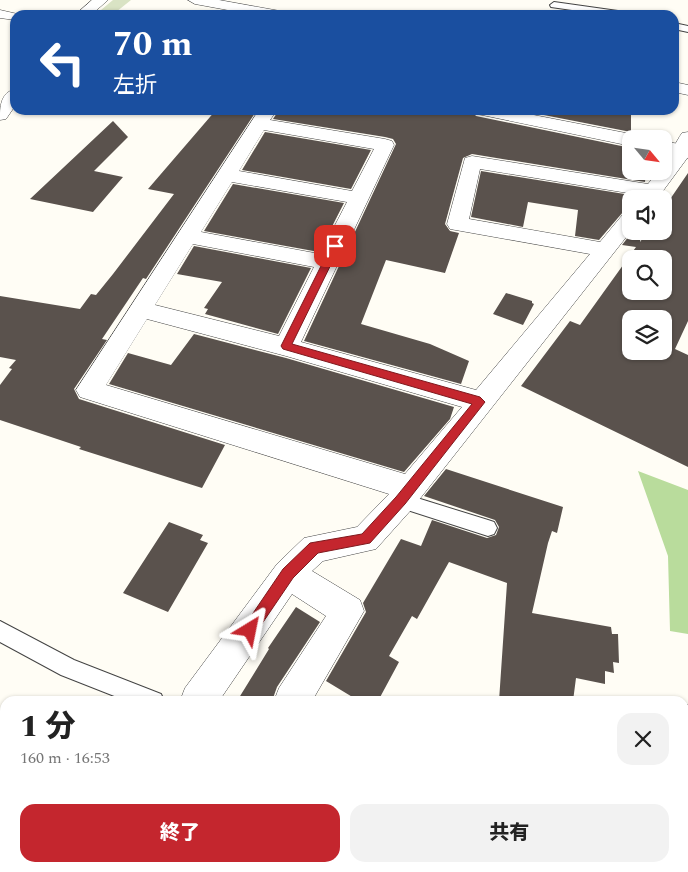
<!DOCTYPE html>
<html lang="ja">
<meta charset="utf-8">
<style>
:root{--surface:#fff;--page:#f2f2f2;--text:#222;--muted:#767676;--accent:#c4262e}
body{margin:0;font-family:Spectral,"Noto Sans JP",serif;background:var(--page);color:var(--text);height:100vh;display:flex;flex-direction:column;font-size:19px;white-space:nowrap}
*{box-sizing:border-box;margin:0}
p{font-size:16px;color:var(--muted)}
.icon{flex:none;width:28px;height:28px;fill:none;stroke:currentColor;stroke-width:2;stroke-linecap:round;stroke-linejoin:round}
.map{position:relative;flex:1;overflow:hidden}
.drawer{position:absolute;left:0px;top:696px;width:689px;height:176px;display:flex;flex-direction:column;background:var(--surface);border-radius:15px 15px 0 0;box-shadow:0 1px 4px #0004}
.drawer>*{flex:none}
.guide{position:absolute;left:10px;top:10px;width:669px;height:105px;border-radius:15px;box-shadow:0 1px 4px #0004;background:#1a4fa0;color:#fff;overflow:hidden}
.needle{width:32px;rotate:119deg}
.fabs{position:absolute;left:622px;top:130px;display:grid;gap:10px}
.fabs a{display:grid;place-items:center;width:50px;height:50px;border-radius:10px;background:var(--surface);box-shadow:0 1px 4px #0004;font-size:25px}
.pin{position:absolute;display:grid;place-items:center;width:42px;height:42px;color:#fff;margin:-21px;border-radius:10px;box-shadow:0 2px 8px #0006}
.me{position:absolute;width:55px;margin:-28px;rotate:35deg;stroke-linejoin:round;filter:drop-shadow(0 0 4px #0008)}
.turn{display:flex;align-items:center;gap:18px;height:105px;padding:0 20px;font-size:22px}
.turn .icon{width:65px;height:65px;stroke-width:2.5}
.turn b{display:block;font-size:35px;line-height:42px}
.round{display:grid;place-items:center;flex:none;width:52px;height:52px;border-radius:15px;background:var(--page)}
.overview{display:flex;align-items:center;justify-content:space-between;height:85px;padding:0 20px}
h1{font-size:30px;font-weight:800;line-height:38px}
.button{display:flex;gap:10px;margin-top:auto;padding:10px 20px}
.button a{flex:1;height:58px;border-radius:15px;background:var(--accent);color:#fff;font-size:20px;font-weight:800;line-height:58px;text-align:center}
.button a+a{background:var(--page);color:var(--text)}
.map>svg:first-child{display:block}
.forest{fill:#b9dc9c}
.cemetery{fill:#d9e3c4}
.building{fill:#5a524d;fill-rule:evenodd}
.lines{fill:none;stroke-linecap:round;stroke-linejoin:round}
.service-casing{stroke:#444;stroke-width:2}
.minor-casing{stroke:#444;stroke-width:1}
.tertiary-casing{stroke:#444;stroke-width:1}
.service{fill:#fff;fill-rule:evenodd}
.minor{fill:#fff;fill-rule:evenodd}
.tertiary{fill:#fff;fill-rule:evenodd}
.route{fill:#c4262e;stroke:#7f191e}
</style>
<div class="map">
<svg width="688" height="872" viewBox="0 0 688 872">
<rect width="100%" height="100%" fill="#fffdf5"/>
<path class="forest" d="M638 471 688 490V634L670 631 668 556Z"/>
<path class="cemetery" d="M113 0H131L116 12 122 14 121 15H95Z"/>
<path class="building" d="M216 110H257L146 279 143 278 102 339 107 340 74 389 79 399 225 445 202 488 79 449 81 447 0 420V385L12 369 9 368 16 360 0 357V296L80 309 91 294 96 295 113 274 174 194 148 189Z
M279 110H471L476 116 631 148V171H646L645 182 472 154 463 158 445 224 450 231 459 233 445 273 386 260 361 324 430 344 469 361 461 384 304 341 396 144 393 139 385 137 273 119Z
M518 110H631V132Z
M113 121 128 137 94 171 123 177 93 212 30 199Z
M265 132 371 150 351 189 242 170Z
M481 171 637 196 631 199V210L623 212 599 240 575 236 578 210 528 202 523 227 471 217Z
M688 173V321L675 349 688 355V467L521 386 570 321 580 325 636 247 622 245 633 231H641L640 242 648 231H664V208ZM631 259H664V291H631ZM631 319H664V351H631Z
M233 184 344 203 319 252 204 231Z
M194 246 311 268 278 334 205 314 208 309 204 308 222 282 177 274Z
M506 293 532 301V303L534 304 523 325 493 314Z
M194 334 286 358 454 407 450 419 404 472 109 384 128 353 171 365Z
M446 469 563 507 557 533 552 531 548 543 532 613 611 627 612 634H618L619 663 613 662 614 673 605 671V684L576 678 573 701H499L507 583 449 562 417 619 412 616 389 656 399 662 378 701H359L326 681 366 612 363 603 401 539 421 546 432 520 487 538 496 535 499 527 495 520 424 496Z
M169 522 203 535 200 540 208 543 168 612 123 593Z
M296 607 320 622 277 687 272 701H237L269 649 268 648Z"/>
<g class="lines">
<g class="service-casing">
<path id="service" d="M554 2 625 12 629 15H607L551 7 550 5Z
M674 23 688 26V32L674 29Z
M401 493 488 520 494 522 497 528 494 534 488 536 395 506 392 501 395 496Z
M0 621 74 660 161 694 164 701H127L61 675 0 642Z"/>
</g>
<g class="minor-casing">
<path id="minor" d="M188 0H219L280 11 287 15H255L195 4Z
M674 82 688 85V95L674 92Z
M259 110H277L270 120 385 139 392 141 394 145 301 342 476 390 590 254 450 229 447 224 465 158 472 156 648 184 658 171H664C664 164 677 140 682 133L688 132V157L657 199H637L640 195 480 169 469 219 600 242 624 213 631 212V231L411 510 376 549 323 561 312 571 360 600 364 611 312 701H274L279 688 326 616 292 594 219 701H180L185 688 277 564 304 538 357 527 389 494 80 397 76 390ZM264 130 374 149 352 191 239 171ZM232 182 347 202 320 254 201 232ZM193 244 314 267 279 336 155 305ZM147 319 286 356 462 407 405 474 106 385Z
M684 704 688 705V741L684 740Z
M82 868H124L123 872H81Z
M197 868H238L237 872H196Z
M624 868H664V872H624Z"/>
</g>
<g class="tertiary-casing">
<path id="tertiary" d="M92 0H108L91 15H75Z
M0 10 22 15H15V20L0 18Z
M15 89V106L6 119 0 120C0 107 0 93 15 89Z
M473 110H508L631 134 639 139H631V146L482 115 476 114Z
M664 141 688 146V158L664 153Z"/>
</g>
<use href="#service" class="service"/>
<use href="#minor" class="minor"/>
<use href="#tertiary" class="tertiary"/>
</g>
<path class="route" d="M332 244 340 246 292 344 480 397 485 402 405 504 370 543 318 553 293 578 255 634 250 636 245 634 243 630 245 625 283 569 310 543 362 534 396 497 472 404 283 349 281 346Z"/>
</svg>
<div class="fabs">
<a><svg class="needle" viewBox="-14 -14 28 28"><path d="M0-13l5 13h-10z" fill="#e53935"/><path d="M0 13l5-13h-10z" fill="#767676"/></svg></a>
<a><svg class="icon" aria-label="sound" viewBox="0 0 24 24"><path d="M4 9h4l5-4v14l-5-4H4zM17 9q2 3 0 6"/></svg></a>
<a><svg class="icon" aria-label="search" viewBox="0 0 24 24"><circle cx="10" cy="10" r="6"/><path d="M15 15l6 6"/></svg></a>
<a><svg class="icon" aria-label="layers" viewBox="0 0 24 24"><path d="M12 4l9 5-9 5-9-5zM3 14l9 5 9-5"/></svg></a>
</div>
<div class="pin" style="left:335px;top:246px;background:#d93025"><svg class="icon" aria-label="arrive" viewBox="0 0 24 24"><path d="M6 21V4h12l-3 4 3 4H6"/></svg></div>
<svg class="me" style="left:250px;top:630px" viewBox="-20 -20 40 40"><path d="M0-17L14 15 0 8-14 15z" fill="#c4262e" stroke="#fff" stroke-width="4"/></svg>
<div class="guide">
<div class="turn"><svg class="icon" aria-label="left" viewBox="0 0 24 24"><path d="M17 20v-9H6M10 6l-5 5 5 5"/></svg><div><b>70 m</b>左折</div></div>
</div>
<section class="drawer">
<div class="overview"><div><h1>1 分</h1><p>160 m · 16:53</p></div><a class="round"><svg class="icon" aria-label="close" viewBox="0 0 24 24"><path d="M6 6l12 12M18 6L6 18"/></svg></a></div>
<div class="button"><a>終了</a><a>共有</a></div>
</section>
</div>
